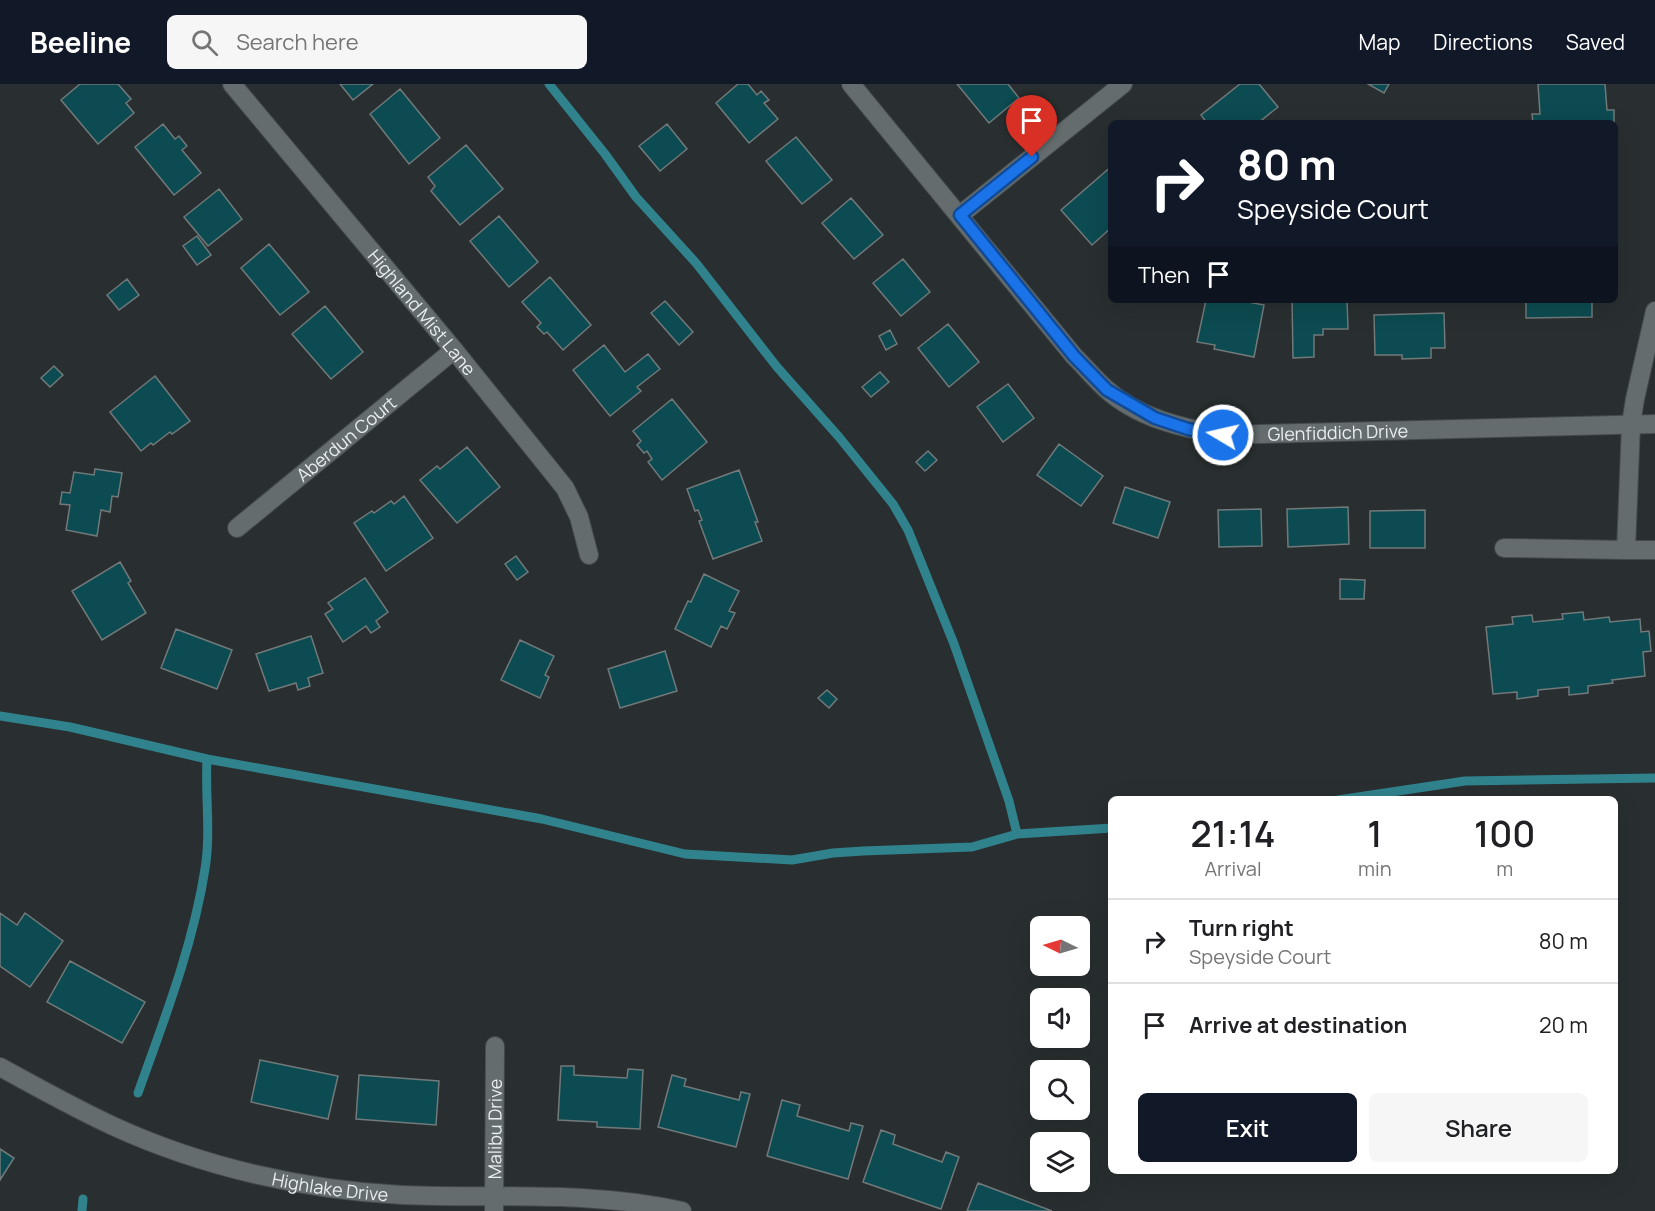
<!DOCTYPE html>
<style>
:root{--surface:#fff;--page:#f6f6f6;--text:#202124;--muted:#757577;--line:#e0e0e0;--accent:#111827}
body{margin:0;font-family:Manrope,sans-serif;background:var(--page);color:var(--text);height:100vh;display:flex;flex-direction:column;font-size:22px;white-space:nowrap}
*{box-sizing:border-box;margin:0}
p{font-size:20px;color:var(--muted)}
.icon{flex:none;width:33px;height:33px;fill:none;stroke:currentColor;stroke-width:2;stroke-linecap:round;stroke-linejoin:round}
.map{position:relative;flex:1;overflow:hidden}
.side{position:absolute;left:1108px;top:712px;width:510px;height:378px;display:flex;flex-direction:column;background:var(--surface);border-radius:9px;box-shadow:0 6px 24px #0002}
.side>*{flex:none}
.hud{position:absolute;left:1108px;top:36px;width:510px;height:183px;border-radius:9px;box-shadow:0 6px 24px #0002;background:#111827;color:#fff;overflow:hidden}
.needle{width:39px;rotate:275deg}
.fabs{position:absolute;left:1030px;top:832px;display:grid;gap:12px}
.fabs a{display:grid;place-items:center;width:60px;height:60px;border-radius:9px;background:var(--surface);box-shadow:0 6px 24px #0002;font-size:30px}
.pin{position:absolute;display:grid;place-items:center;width:51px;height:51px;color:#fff;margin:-62px -26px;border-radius:50% 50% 50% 0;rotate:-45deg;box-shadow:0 0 6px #0007}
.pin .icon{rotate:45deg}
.me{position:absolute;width:66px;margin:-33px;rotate:279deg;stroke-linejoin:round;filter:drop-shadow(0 0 4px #0008)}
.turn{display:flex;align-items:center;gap:21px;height:126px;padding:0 30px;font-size:27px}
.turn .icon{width:78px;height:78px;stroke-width:2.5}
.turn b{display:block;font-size:42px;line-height:51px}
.then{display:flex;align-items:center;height:57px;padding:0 30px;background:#0003;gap:12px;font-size:22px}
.eta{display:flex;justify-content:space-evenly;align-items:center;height:102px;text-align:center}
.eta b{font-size:36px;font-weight:600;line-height:42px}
.button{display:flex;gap:12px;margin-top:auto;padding:12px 30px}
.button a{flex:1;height:69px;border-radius:9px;background:var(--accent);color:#fff;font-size:24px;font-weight:600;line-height:69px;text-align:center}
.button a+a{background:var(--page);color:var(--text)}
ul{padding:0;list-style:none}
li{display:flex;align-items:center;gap:18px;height:84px;padding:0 30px;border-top:2px solid var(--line)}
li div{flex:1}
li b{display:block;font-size:22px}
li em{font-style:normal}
header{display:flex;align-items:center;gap:36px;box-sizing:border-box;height:84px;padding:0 30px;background:var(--accent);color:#fff}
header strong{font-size:28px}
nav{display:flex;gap:33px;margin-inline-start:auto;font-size:21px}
.search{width:420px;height:54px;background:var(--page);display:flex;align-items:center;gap:15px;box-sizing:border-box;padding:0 21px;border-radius:9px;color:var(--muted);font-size:22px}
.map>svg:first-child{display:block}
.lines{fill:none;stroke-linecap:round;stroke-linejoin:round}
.stream{stroke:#30838d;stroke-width:9}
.building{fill:#0c4b51;stroke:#71797a;stroke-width:1.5}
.lane-casing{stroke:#454a4b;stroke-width:20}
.street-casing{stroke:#454a4b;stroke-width:20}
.lane{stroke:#646c6d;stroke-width:18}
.street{stroke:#646c6d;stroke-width:18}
.route-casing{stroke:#114b97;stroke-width:15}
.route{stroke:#1a73e8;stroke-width:10}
.labels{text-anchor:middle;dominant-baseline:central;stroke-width:6;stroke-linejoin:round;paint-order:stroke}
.street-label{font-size:18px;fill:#e9eded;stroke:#292f30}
</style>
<header>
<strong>Beeline</strong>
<div class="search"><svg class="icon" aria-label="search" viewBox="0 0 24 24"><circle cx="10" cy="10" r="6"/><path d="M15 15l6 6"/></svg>Search here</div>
<nav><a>Map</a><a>Directions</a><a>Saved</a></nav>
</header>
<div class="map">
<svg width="1655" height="1127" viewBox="0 0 1655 1127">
<rect width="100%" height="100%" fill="#292f30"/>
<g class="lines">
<path class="stream" d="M549 0 605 70 636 113 696 179 777 283 839 353 893 420 908 446 954 560 1009 717 1017 750
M0 632 70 643 207 675 542 735 685 770 792 776 833 769 863 767 972 763 1017 750 1112 744
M1338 716 1465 697 1655 694
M138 1009C164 936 193 862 205 785 211 749 205 711 207 675
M82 1127 83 1115"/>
</g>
<path class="building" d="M80 0H118L131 15 126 19 134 29 98 60 61 16Z
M340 0H373L353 16Z
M738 0H748L757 11 761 7 769 16 764 19 778 35 749 59 716 19Z
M957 0H1008L1019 14 989 39Z
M1240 0H1259L1278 23 1258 39H1207L1201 31Z
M1368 0H1389L1384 9Z
M1538 0H1605L1607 26H1614V39H1533L1532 30H1540Z
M400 5 440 54 409 80 370 30Z
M163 40 175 55 179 52 187 62 182 66 201 89 174 111 135 63Z
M667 40 687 65 660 87 639 62Z
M796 53 832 96 802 120 766 77Z
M466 61 503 105 460 141 431 107 435 102 428 93Z
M1112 82V143L1092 161 1061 126Z
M219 105 242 135 208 162 184 133Z
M851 114 883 151 854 175 822 139Z
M499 132 538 178 509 203 470 157Z
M197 152 211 171 197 181 183 162Z
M269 160 309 208 280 231 241 184Z
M903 175 930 208 901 232 873 199Z
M550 193 591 241 563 266 547 248 544 250 537 243 541 239 522 218Z
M127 195 139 211 119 226 107 211Z
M1206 216H1238L1264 221 1254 273 1214 265 1215 261 1197 258Z
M1292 216H1347L1348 245H1323V251H1314V273L1293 274Z
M1526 216H1592V233L1526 234Z
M665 217 693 248 679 261 651 229Z
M325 222 363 268 331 295 292 250Z
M1444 229 1445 264H1431V274L1402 275V271H1375L1374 231Z
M948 240 979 278 949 303 918 264Z
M890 246 897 260 886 266 879 252Z
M604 261 625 288 648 270 660 285 637 303 641 307 610 332 573 286Z
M54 282 63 291 50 303 41 294Z
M880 288 889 298 871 313 862 303Z
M155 292 190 337 172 350 170 348 153 361 151 359 141 367 110 328Z
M1008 300 1034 334 1003 358 977 323Z
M672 315 707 358 662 396 648 378 652 375 647 367 644 369 637 361 641 357 633 347Z
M1059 360 1103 392 1081 422 1037 391Z
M467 363 500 403 457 439 420 396 437 382 440 385Z
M928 367 937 376 925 387 916 378Z
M95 385 122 389 118 413 112 412 110 428 101 426 97 452 66 446 70 421 60 420 62 408 70 409 74 388 94 391Z
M739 386 758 438H755L762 457 713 475 699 437 702 436 698 426 695 427 687 405Z
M1125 403 1170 418 1158 454 1113 439Z
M404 412 433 454 386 487 354 439 372 427 374 429 391 417 394 420Z
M1348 423 1349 460 1288 463 1287 425Z
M1261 425 1262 462 1219 463 1218 426Z
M1425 426V464H1370V427Z
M516 472 528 488 517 496 505 480Z
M120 478 131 497 128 499 146 529 102 556 72 507Z
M704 490 739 507 729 527 735 529 727 545 721 542 711 563 675 545 688 517 691 518Z
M365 494 388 528 376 537 380 543 371 549 366 542 343 558 325 530 333 525 328 519Z
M1340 495 1365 496 1364 515H1340Z
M1583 528 1584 536 1609 533 1610 538 1640 535 1641 548 1649 547 1651 567 1643 568 1645 592 1612 596 1613 599 1588 602V609L1569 611V603L1538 606V612L1517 615V608L1493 610 1486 543 1513 540 1512 533 1532 531 1533 538 1563 535 1562 530Z
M176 545 232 566 217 605 161 584Z
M311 552 323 589 308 594 310 602 298 606 296 599 269 607 256 570Z
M520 556 554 572 545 591 549 593 540 614 501 596Z
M665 567 677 607 620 624 608 585Z
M827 606 837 615 829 624 818 614Z
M0 829 17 841 25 829 63 857 30 903 0 882Z
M70 877 145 918 122 959 47 918Z
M260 976 338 992 328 1035 251 1018Z
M561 982H574V991L627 994 628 985 643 986 640 1045 597 1043V1038L558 1036Z
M359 991 439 997 436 1041 356 1035Z
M672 991 686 995 684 1002 739 1016 741 1008 750 1010 736 1063 658 1043Z
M782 1016 800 1021 797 1032 849 1047 851 1039 863 1042 848 1095 767 1072Z
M881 1046 895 1051 893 1060 942 1078 946 1068 959 1073 941 1125 863 1098Z
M0 1065 14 1074 0 1096Z
M978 1099 1052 1127H967Z"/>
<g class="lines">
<g class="lane-casing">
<path id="lane" d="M1631 340 1626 466H1655
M1504 464 1626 466"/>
</g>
<g class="street-casing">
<g id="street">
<path id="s1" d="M232 0 454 266 565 404 579 433 589 471"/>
<path id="s2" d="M851 0 1074 272C1085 283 1095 295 1106 305 1138 334 1182 344 1223 351L1655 340"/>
<path d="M960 131 1123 0"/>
<path d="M1631 340 1635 315 1655 227"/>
<path id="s3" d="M237 444 454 266"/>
<path id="s4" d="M0 983C37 1003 74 1024 113 1042 202 1083 304 1106 402 1111 496 1115 590 1106 682 1127"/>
<path id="s5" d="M494 1127 495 962"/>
</g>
</g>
<use href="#lane" class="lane"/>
<use href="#street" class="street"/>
</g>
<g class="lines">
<g class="route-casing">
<path id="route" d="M1032 73 960 131 1074 272 1107 306 1155 334 1188 345 1223 351"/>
</g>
<use href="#route" class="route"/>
</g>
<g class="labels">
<g class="street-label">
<text stroke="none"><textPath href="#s1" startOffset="297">Highland Mist Lane</textPath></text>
<text stroke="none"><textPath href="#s2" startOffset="640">Glenfiddich Drive</textPath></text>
<text stroke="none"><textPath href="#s3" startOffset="141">Aberdun Court</textPath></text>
<text stroke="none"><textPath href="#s5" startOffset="82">Malibu Drive</textPath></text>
<text stroke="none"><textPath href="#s4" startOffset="354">Highlake Drive</textPath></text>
</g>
</g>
</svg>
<div class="fabs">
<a><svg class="needle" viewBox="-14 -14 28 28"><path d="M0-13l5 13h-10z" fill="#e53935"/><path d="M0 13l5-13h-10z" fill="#757577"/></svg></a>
<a><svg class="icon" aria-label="sound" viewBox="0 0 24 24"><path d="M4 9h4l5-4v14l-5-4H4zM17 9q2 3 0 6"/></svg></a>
<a><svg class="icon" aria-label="search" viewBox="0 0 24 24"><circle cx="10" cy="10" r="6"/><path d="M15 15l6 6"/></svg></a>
<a><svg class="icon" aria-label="layers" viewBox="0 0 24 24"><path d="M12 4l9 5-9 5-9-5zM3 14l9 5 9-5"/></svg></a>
</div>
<div class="pin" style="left:1032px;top:73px;background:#d93025"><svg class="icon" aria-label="arrive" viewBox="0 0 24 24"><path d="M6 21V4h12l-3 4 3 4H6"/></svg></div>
<svg class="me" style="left:1223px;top:351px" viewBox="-20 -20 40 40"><circle r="17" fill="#1a73e8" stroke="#fff" stroke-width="3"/><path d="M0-11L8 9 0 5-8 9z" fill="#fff"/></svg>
<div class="hud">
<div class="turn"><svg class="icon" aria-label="right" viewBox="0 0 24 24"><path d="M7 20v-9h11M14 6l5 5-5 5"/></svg><div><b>80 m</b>Speyside Court</div></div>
<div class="then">Then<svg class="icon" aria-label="arrive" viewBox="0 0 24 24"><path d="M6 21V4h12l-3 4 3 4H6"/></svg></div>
</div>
<section class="side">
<div class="eta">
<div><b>21:14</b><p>Arrival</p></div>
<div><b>1</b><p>min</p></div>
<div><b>100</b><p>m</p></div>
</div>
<ul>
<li><svg class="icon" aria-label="right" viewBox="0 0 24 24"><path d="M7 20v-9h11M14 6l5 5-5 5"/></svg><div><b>Turn right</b><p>Speyside Court</p></div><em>80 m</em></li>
<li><svg class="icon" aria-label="arrive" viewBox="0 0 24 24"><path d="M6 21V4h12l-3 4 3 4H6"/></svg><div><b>Arrive at destination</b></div><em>20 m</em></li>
</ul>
<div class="button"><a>Exit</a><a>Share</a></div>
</section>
</div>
